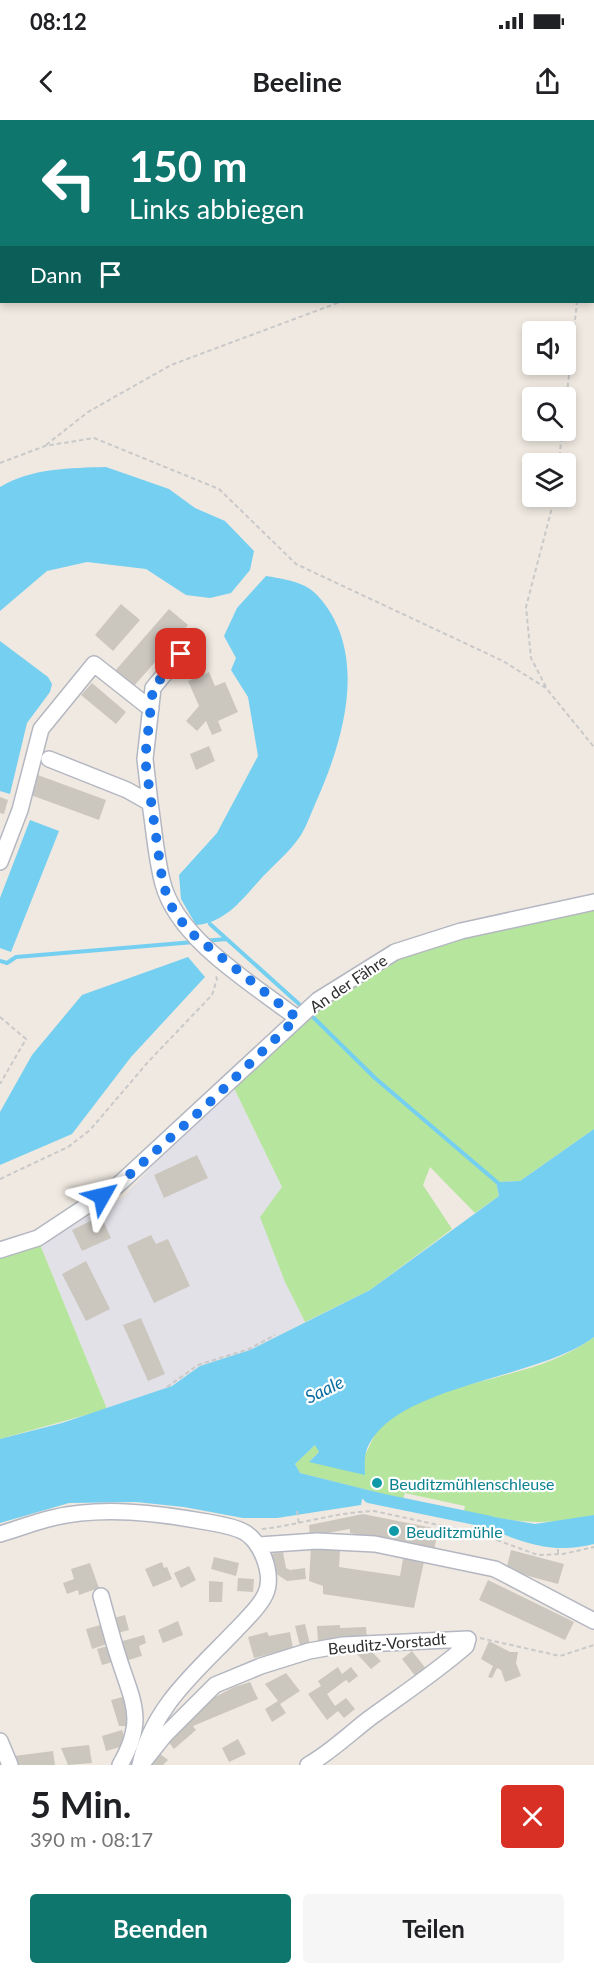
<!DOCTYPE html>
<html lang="de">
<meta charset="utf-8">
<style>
:root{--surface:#fff;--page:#f6f6f6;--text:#202124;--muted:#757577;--accent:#0f766e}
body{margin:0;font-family:Lato,sans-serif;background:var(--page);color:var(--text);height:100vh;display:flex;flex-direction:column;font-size:22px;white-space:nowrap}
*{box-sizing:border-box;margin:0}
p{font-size:20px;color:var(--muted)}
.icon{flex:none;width:33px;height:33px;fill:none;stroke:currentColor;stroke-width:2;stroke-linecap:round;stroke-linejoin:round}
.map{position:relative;height:1645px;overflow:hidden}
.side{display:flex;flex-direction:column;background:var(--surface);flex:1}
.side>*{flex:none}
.top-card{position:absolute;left:0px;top:0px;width:594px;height:183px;box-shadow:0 3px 9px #0003;background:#0f766e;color:#fff;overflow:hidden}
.fabs{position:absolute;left:522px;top:201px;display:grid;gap:12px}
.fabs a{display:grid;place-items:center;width:54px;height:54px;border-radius:6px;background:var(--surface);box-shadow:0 3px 9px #0003;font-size:30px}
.pin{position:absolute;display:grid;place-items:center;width:51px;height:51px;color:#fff;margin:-26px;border-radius:12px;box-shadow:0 3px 9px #0006}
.me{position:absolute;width:66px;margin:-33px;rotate:53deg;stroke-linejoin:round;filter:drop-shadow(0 0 4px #0008)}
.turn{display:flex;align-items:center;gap:21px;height:126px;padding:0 30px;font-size:27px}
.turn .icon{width:78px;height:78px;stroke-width:2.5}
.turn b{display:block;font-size:42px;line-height:51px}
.then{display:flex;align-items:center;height:57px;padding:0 30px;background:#0003;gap:12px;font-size:22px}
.round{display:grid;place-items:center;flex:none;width:63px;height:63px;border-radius:6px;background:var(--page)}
.summary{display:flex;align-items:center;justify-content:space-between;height:102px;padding:0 30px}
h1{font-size:36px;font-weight:700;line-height:45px}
.action{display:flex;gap:12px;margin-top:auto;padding:12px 30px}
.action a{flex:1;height:69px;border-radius:6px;background:var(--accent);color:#fff;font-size:24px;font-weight:700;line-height:69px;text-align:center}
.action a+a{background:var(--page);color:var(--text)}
.status{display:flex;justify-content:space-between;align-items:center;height:42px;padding:0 30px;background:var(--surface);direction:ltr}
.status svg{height:16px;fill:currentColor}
header{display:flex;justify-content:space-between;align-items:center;height:78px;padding:0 30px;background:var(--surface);font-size:27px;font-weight:700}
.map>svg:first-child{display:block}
.industrial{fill:#e3e1e8}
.green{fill:#b6e59e}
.water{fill:#75cff0}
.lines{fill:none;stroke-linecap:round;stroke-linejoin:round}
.stream{stroke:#75cff0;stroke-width:4}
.canal{stroke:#75cff0;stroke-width:12}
.building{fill:#cbc7bf}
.minor-casing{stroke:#b4b7c1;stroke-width:18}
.path{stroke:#c9c9c9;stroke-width:2;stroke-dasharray:4.5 3;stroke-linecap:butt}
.minor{stroke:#fff;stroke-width:15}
.route{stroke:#1a73e8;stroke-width:10;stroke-dasharray:0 18}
.culture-dot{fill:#0f9aa8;stroke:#fff;stroke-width:2}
.labels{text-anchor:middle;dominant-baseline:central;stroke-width:4.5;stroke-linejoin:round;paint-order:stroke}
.street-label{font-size:16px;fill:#2e2e2e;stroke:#fff}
.culture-label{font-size:16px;fill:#0d838f;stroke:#fff;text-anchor:start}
.water-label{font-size:18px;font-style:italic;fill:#0d6fa3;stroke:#fff}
</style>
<div class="status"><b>08:12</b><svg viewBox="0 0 49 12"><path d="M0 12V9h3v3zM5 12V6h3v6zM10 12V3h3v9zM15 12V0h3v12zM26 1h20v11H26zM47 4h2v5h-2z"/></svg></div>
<header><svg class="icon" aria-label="back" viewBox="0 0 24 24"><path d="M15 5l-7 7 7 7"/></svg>Beeline<svg class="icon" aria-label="share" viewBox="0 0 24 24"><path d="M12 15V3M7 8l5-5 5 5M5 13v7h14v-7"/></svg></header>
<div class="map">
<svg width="594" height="1645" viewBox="0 0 594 1645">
<rect width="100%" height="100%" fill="#efe9e1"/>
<path class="industrial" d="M234 968 282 1067 285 1161 305 1202 250 1230 200 1246 172 1266 107 1289 39 1122 124 1077 172 1024Z"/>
<path class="green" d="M594 788V1009L520 1061 496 1062 499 1076 475 1093 430 1047 423 1065 452 1109 370 1170 305 1202 285 1162 260 1097 282 1067 234 968C286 920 338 865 403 836 463 809 530 801 594 788Z
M39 1122 107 1289 0 1319V1137Z
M594 1217V1395C544 1407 513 1402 464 1391L465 1386 405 1373 403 1379 395 1377 300 1353 295 1344 315 1325 320 1331 310 1341 366 1333C370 1326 373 1315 379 1309 438 1254 531 1265 594 1217Z"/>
<path class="water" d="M106 347 169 369 195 388 225 401 254 431 250 450 231 473 210 478 186 475 146 449 87 442 47 451 0 491V367C31 348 71 348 106 347Z
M266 456C283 459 304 461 317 475 370 532 344 619 316 682 311 693 307 705 301 715 290 732 271 747 258 762 240 782 224 803 196 805L181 779 179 755 217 713 258 636 248 577 231 550 236 538 224 516 237 488Z
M0 521 48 557 52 564 50 572 27 603 10 674 0 671Z
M30 700 59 711 11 832 0 828V778Z
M188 837 205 857 131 937 72 1014 0 1045V992L32 935 82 875Z
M594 1009V1217C538 1260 388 1265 366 1332 364 1339 365 1348 365 1355L309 1342 319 1332 315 1325 295 1344 300 1353 384 1374 383 1384 362 1379 361 1385 277 1398H243L184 1387 136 1382 69 1383 0 1403V1319L62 1303 172 1266 200 1246 250 1230 370 1170 499 1076 496 1062 520 1061Z
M477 1394 535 1404 594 1395V1424C548 1436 518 1419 475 1404Z"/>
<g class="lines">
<path class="stream" d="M210 804 299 884
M204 821 226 819
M0 841 7 843 16 837 194 822
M313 897 375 958 498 1063"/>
<path class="canal" d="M369 1377 490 1402"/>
</g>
<path class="building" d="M121 484 140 500 113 531 95 515Z
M169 489 188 505 133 567 115 551Z
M209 552 215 566 225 562 238 592 218 601 222 611 212 615 206 601 197 611 186 601 199 586 188 561Z
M92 563 126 592 116 604 81 575Z
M209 626 215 641 196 650 190 634Z
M35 654 106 680 99 700 28 674Z
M0 677 8 680 4 694 0 693Z
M197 1035 208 1058 164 1078 154 1055Z
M101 1096 111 1118 82 1131 72 1110Z
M151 1115 156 1124 168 1119 190 1166 154 1183 127 1126Z
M86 1141 110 1189 86 1201 62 1154Z
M141 1198 165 1254 148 1261 123 1205Z
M371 1359 384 1361 383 1368 370 1366Z
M363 1394 438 1409 434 1431 350 1413V1409L310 1416 309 1405Z
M311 1426 340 1430 339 1447 400 1456 404 1433 425 1437 414 1488 323 1474V1466L309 1461Z
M511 1430 564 1444 558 1464 506 1450Z
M283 1432 286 1448 290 1450 305 1448 306 1459 287 1461 272 1451 269 1434Z
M214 1437 239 1443 236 1456 211 1449Z
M162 1442 164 1448 167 1447 172 1459 153 1467 145 1449Z
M90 1443 99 1468 79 1475 78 1470 67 1474 63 1463 74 1459 71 1449Z
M189 1446 196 1460 181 1468 174 1453Z
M238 1458 254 1459 253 1472 237 1471Z
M488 1460 574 1502 565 1520 479 1480Z
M209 1461 223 1462 222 1482H209Z
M125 1495 129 1510 114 1514 110 1499Z
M178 1501 183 1515 163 1523 158 1510Z
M104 1504 110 1523 92 1529 86 1509Z
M305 1504 310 1524 300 1526 295 1506Z
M340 1505V1508L366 1507 367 1518 318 1522 317 1506Z
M267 1512 269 1516 290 1512 293 1528 254 1538 248 1517Z
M144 1515 146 1523 139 1526 142 1536 125 1541 119 1522Z
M489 1521 510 1532H518L516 1543 521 1556 505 1562 501 1550 497 1548 492 1558 488 1557 493 1546 481 1539Z
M111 1525 116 1541 102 1545 97 1529Z
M367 1527 381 1541 371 1549 357 1534Z
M412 1531 427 1550 416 1557 402 1539Z
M338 1547 342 1554 351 1547 358 1556 349 1563 346 1560 327 1574 335 1586 346 1578 355 1589 344 1598 338 1591 327 1600 308 1574 321 1566 318 1561Z
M286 1553 300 1571 280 1584 286 1593 272 1602 265 1589 278 1581 265 1564Z
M250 1562 258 1579 193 1606 196 1610 174 1629 166 1619 202 1584 234 1567Z
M126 1576 132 1606H119L111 1580Z
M122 1610 127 1625 106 1631 102 1616Z
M238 1619 246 1634 229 1642 222 1628Z
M89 1625 92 1643 68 1645 61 1628Z
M53 1631 55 1645H15L14 1636Z
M159 1633 168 1640 163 1645H148Z"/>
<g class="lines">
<g class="minor-casing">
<path id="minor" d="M49 639 127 670 150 683C154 709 156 738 163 764 178 820 253 864 297 898
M150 683 145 639 153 568 195 517
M0 742 20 690 41 609 94 544 151 589
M0 1130 38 1118 118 1065 318 880 395 832 461 811 594 782
M0 1414C17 1409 35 1402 52 1398 102 1386 158 1393 207 1402 218 1404 232 1406 242 1411 261 1419 275 1456 265 1475 259 1488 246 1499 236 1510 197 1551 152 1587 140 1645
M259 1425 317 1421 375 1424 495 1449 594 1501
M101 1476C107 1497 112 1518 119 1539 133 1583 146 1600 120 1645
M0 1621 10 1645
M141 1645 164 1616 215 1565 261 1546 309 1531 343 1525 468 1519 466 1526C435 1553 403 1574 370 1598 349 1614 331 1632 308 1645"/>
</g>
<path class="path" d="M576 2 578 0
M592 82 594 74
M566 282 577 182
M46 325 88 292 171 245 340 182
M0 343 45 326 94 318 219 369 296 444 503 541 546 568 594 627
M559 344 562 310
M546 567 531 538 526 487 555 376
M0 897 26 919 0 964
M0 1059 68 1027 90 1010 148 942 212 875 217 859 215 854
M167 1267 198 1245 249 1229 275 1215
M297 1391 299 1404
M262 1409C299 1405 336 1392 374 1391L480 1414 538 1435 563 1434 594 1427
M558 1429V1435
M480 1518 560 1536 594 1525"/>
<use href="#minor" class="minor"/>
</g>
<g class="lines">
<path class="route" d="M102 1076 118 1065 209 983 297 898 190 812 174 792 163 765 145 639 153 568 181 534"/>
</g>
<g class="culture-dot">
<circle cx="377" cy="1363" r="6"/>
<circle cx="394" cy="1411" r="6"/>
</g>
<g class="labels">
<g class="street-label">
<text transform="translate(348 863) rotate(-34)">An der Fähre</text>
<text transform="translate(387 1523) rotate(-5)">Beuditz-Vorstadt</text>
</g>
<g class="culture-label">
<text x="389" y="1363">Beuditzmühlenschleuse</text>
<text x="406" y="1411">Beuditzmühle</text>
</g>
<g class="water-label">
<text transform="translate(324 1269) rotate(-26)">Saale</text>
</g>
</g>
</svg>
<div class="fabs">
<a><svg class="icon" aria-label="sound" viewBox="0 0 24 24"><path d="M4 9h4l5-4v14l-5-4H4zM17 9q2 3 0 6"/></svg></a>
<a><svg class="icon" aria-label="search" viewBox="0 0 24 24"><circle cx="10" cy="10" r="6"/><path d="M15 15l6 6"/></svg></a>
<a><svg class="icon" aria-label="layers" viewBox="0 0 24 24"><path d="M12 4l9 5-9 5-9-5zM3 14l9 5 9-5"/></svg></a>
</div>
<div class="pin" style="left:181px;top:534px;background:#d93025"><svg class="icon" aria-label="arrive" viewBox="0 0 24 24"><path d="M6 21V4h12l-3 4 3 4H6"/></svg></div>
<svg class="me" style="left:102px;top:1076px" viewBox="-20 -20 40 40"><path d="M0-17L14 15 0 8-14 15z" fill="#1a73e8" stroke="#fff" stroke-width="4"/></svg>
<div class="top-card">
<div class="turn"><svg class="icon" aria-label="left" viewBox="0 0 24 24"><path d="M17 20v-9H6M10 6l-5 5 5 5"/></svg><div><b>150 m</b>Links abbiegen</div></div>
<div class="then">Dann<svg class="icon" aria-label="arrive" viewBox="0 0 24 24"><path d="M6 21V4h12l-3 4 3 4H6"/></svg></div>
</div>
</div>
<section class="side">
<div class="summary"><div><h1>5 Min.</h1><p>390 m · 08:17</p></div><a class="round" style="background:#d93025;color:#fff"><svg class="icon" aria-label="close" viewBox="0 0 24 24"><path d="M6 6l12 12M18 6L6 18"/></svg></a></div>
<div class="action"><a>Beenden</a><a>Teilen</a></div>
</section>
